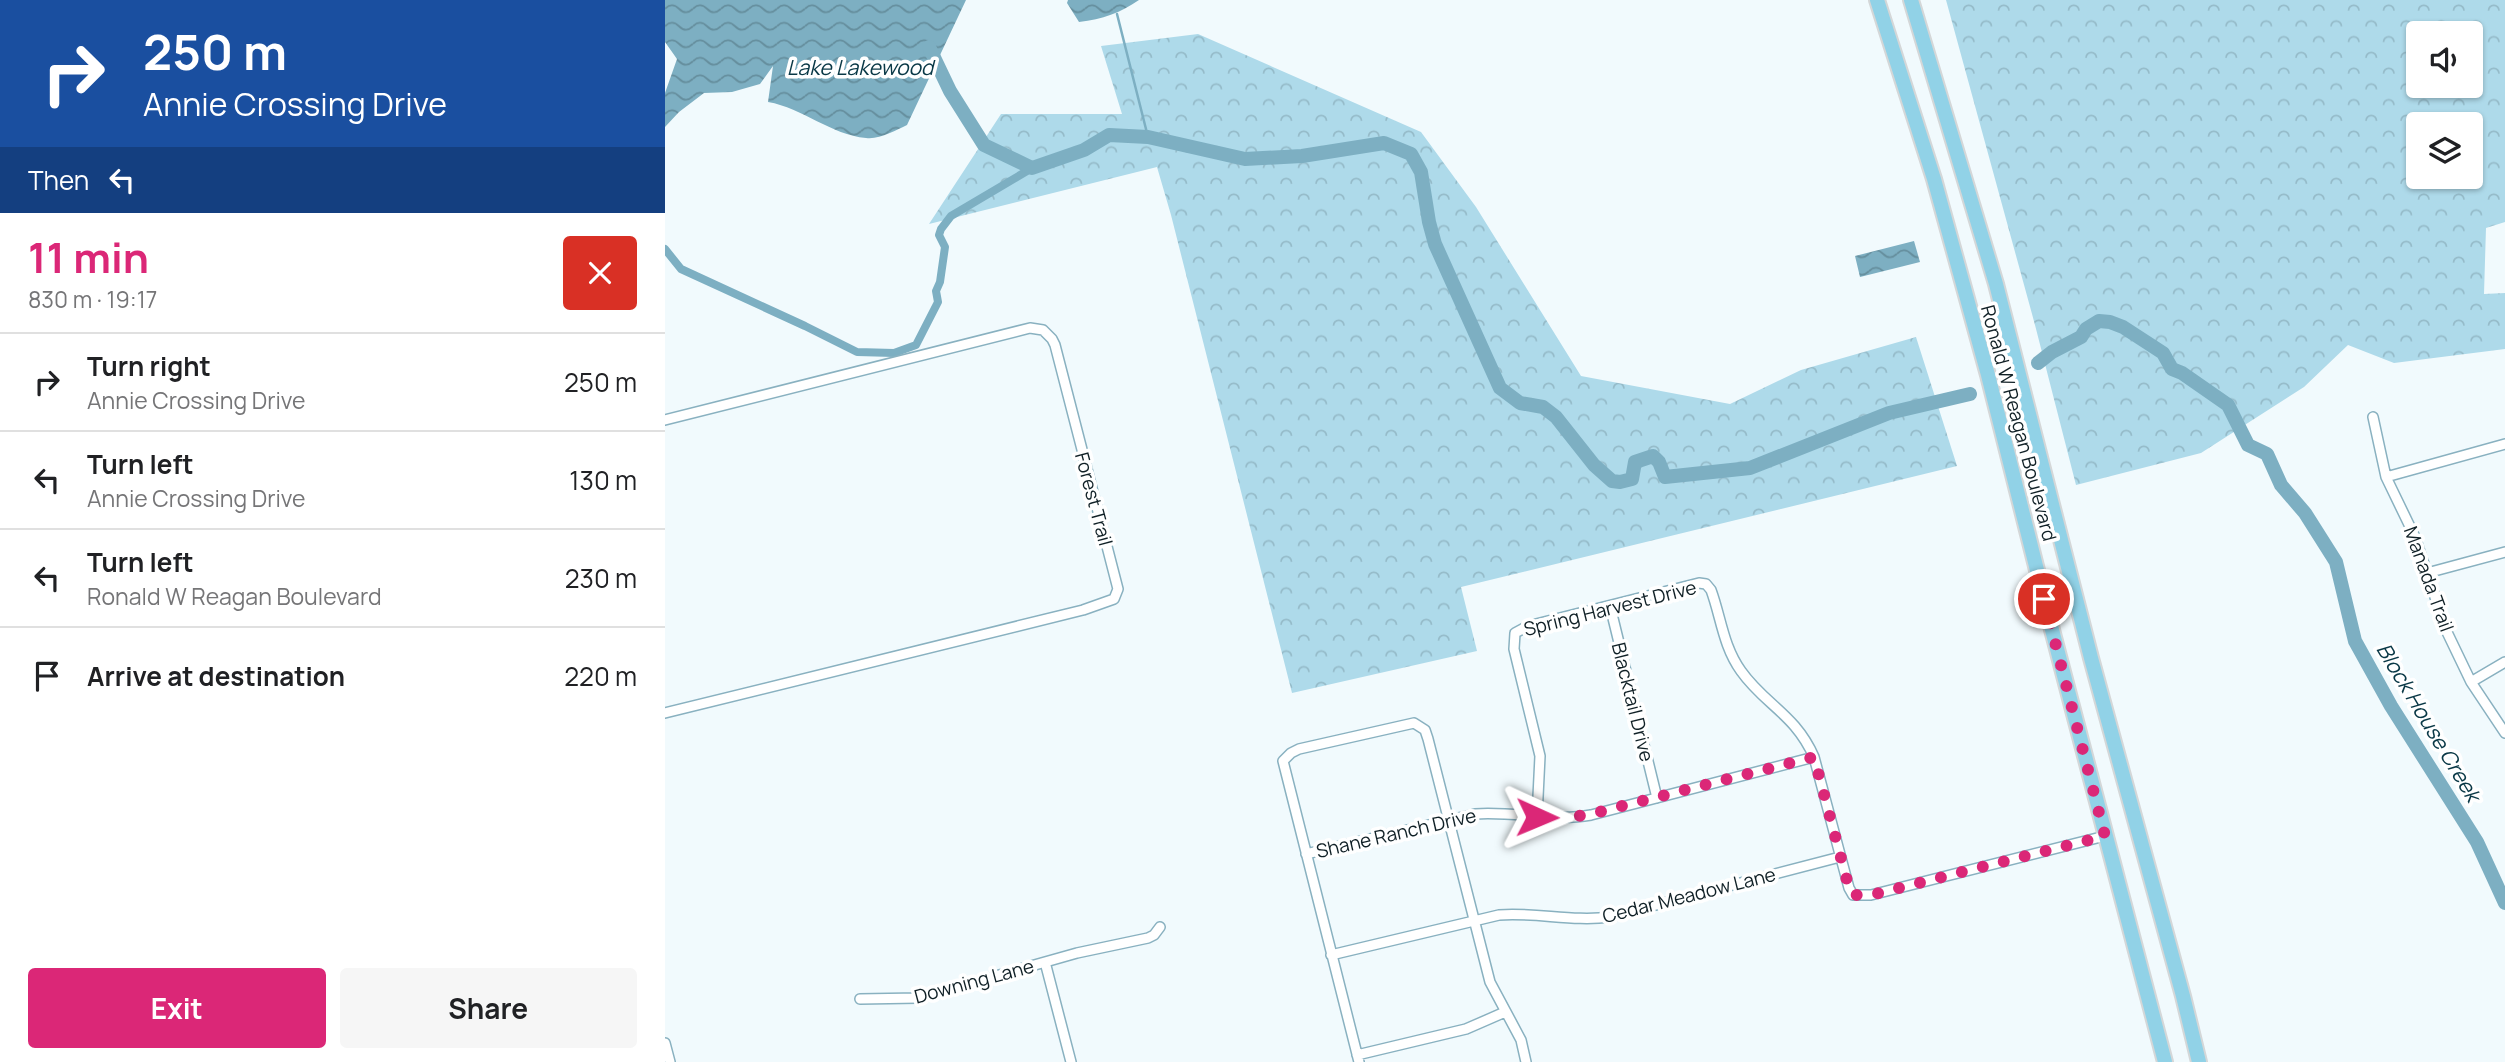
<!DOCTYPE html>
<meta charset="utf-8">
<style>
:root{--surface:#fff;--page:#f6f6f6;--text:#202124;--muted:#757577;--line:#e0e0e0;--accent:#db2777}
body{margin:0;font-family:Manrope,sans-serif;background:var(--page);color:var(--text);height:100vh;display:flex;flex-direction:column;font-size:26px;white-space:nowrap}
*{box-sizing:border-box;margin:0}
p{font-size:23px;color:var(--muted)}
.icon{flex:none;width:38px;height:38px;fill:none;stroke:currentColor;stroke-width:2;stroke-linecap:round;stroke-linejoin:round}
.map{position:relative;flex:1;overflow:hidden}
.side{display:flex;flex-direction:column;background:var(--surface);width:665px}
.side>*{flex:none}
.top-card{background:#1a4fa0;color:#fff;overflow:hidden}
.controls{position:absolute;left:1741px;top:21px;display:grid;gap:14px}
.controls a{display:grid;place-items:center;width:77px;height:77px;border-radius:7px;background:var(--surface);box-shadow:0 2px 5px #0004;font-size:35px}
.pin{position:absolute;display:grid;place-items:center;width:60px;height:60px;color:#fff;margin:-30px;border:4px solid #fff;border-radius:50%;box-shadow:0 2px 7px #0007}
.me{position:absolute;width:77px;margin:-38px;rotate:91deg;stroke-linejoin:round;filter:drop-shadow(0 0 5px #0008)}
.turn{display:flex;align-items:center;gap:24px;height:147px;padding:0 28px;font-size:32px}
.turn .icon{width:91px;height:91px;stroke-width:2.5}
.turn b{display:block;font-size:49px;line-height:60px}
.then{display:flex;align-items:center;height:66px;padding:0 28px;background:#0003;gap:14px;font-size:26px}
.round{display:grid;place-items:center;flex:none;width:74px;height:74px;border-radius:7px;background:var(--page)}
.summary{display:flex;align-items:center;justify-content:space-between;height:119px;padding:0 28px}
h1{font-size:42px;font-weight:700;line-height:52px;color:var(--accent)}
.button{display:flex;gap:14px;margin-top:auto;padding:14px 28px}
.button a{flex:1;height:80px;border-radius:7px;background:var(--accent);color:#fff;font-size:28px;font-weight:700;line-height:80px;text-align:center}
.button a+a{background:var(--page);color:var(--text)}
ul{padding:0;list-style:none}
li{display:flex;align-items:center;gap:21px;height:98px;padding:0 28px;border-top:2px solid var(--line)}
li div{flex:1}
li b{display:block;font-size:26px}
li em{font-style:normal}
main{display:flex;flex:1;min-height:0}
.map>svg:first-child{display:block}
.forest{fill:url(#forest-crowns);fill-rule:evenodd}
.water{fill:url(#water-waves)}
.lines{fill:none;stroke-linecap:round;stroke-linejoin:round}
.stream{stroke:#7dafc2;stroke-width:2.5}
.canal{stroke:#7dafc2;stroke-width:8}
.river{stroke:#7dafc2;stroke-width:14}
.street-casing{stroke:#89b1c0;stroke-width:12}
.primary-casing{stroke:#d4d7d8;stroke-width:18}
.street{stroke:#fff;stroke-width:9}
.primary{stroke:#91d2e7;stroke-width:14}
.route{stroke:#db2777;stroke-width:12;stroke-dasharray:0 21.6}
.labels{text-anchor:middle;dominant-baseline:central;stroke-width:7;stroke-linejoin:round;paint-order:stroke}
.street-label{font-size:19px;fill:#102026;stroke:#fff}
.water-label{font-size:21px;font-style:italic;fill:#093846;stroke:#fff}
</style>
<main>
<section class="side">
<div class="top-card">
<div class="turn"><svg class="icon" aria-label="right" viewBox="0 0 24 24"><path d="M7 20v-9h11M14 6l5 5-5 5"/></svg><div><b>250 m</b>Annie Crossing Drive</div></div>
<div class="then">Then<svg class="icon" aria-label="left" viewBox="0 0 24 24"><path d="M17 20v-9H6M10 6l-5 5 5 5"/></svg></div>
</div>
<div class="summary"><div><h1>11 min</h1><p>830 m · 19:17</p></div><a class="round" style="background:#d93025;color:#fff"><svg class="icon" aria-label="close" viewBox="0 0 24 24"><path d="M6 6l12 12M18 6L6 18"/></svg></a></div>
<ul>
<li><svg class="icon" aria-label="right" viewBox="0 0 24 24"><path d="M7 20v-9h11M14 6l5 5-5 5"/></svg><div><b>Turn right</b><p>Annie Crossing Drive</p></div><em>250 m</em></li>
<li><svg class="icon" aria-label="left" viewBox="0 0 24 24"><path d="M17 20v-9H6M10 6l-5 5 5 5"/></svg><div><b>Turn left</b><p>Annie Crossing Drive</p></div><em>130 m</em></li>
<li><svg class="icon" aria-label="left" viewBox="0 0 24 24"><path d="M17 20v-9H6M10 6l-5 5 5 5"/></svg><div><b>Turn left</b><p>Ronald W Reagan Boulevard</p></div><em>230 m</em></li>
<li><svg class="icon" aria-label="arrive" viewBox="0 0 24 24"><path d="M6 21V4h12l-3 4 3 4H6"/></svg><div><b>Arrive at destination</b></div><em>220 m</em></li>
</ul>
<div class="button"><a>Exit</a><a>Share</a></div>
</section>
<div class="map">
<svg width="1840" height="1062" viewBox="0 0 1840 1062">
<defs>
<pattern id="forest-crowns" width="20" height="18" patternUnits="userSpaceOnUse" patternTransform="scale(1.75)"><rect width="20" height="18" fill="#aedaea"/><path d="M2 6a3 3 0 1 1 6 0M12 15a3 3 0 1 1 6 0" fill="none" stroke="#95bbc9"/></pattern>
<pattern id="water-waves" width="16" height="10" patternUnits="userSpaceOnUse" patternTransform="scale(1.75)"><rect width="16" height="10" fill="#7dafc2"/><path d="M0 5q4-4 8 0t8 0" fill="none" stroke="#658e9d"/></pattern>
</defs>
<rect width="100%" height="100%" fill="#f1fafd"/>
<path class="forest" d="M1281 0H1840V222L1821 228 1819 294 1840 293V349L1729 363 1683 345 1639 387 1536 453 1411 485 1370 325ZM1754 33H1806V86H1754ZM1754 124H1806V177H1754Z
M533 34 756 132 811 207 916 376 1065 404 1136 370 1251 337 1292 466 796 587 812 651 627 693 506 215 492 167 264 224 336 114H457L436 46Z"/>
<path class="water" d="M0 0H301L242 125C231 130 214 140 201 138 166 135 138 108 103 102L108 66 95 84 67 92 39 93 14 112 0 127V93L12 59 0 42Z
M403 0H474C455 13 438 19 414 22L402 3Z
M1249 241 1255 262 1195 277 1190 256Z"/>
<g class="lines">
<path class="stream" d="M452 14 483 137"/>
<path class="canal" d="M0 249 16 269 140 326 192 352 229 353 251 345 273 302 271 291 275 282 280 247 274 235 276 229 286 216 367 168"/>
<path class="river" d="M264 47 285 91 319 145 367 168 419 150 444 135 483 137 580 159 637 156 719 143 746 154 756 172 764 222 770 244 835 388 855 403 878 407 891 417 929 465 947 481 955 482 967 479 970 462 988 456 994 462 1000 477 1085 468 1224 413 1305 394
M1373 363 1387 352 1416 337 1421 329 1434 321 1445 322 1458 327 1498 353 1507 369 1517 373 1563 405 1583 445 1602 454 1616 485 1640 513 1671 562 1690 641 1726 706 1812 842 1840 903"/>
<g class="street-casing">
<path id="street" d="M1708 417 1721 477 1750 537 1781 630 1806 682 1840 733
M0 420 365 328 378 330 387 339 390 345 453 589 449 599 418 610 0 713
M1721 477 1840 444
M1762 573 1840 552
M945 606 992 798
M1806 682 1840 662
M872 817 875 756 849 649 850 633 863 626 1034 583 1041 584 1046 590C1056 617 1058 646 1076 671 1100 705 1130 714 1149 757L1184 888 1188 895H1206L1440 836
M641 854 810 814C849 811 887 822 926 815L1149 757
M666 955 834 915C871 912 908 922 945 917L1175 857
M380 962 406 1062
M195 999 253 998 412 953 483 938 489 935 495 927
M0 1043 5 1062
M692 1055 801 1029 840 1012
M694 1062 618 761 626 753 634 749 749 723 760 730 763 739 825 982 856 1040 861 1062"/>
</g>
<g class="primary-casing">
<path id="primary" d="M1212 0 1269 179 1323 375 1385 622 1500 1062
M1246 0 1331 284 1426 658 1518 996 1534 1062"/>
</g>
<use href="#street" class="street"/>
<use href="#primary" class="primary"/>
</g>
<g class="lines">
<path class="route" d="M872 817 895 819 926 814 1149 757 1184 888 1188 895H1206L1440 836 1379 599"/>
</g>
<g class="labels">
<g class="street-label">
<text transform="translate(1354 423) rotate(75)">Ronald W Reagan Boulevard</text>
<text transform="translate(429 499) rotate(75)">Forest Trail</text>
<text transform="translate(1764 579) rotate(70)">Manada Trail</text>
<text transform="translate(945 608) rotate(-14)">Spring Harvest Drive</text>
<text transform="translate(968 702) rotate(76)">Blacktail Drive</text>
<text transform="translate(731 833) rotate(-13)">Shane Ranch Drive</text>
<text transform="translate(1024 895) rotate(-14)">Cedar Meadow Lane</text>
<text transform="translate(309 981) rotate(-15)">Downing Lane</text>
</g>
<g class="water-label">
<text x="195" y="67">Lake Lakewood</text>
<text transform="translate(1764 722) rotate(59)">Block House Creek</text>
</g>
</g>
</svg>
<div class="controls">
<a><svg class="icon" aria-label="sound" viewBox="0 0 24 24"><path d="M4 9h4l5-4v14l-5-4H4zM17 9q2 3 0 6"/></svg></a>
<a><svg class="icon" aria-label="layers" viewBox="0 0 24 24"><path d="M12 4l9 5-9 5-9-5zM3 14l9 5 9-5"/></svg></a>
</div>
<div class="pin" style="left:1379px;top:599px;background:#d93025"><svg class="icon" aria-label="arrive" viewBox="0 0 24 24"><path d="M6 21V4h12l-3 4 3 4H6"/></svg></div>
<svg class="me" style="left:872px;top:817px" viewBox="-20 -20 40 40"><path d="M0-17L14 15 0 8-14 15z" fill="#db2777" stroke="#fff" stroke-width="4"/></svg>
</div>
</main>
